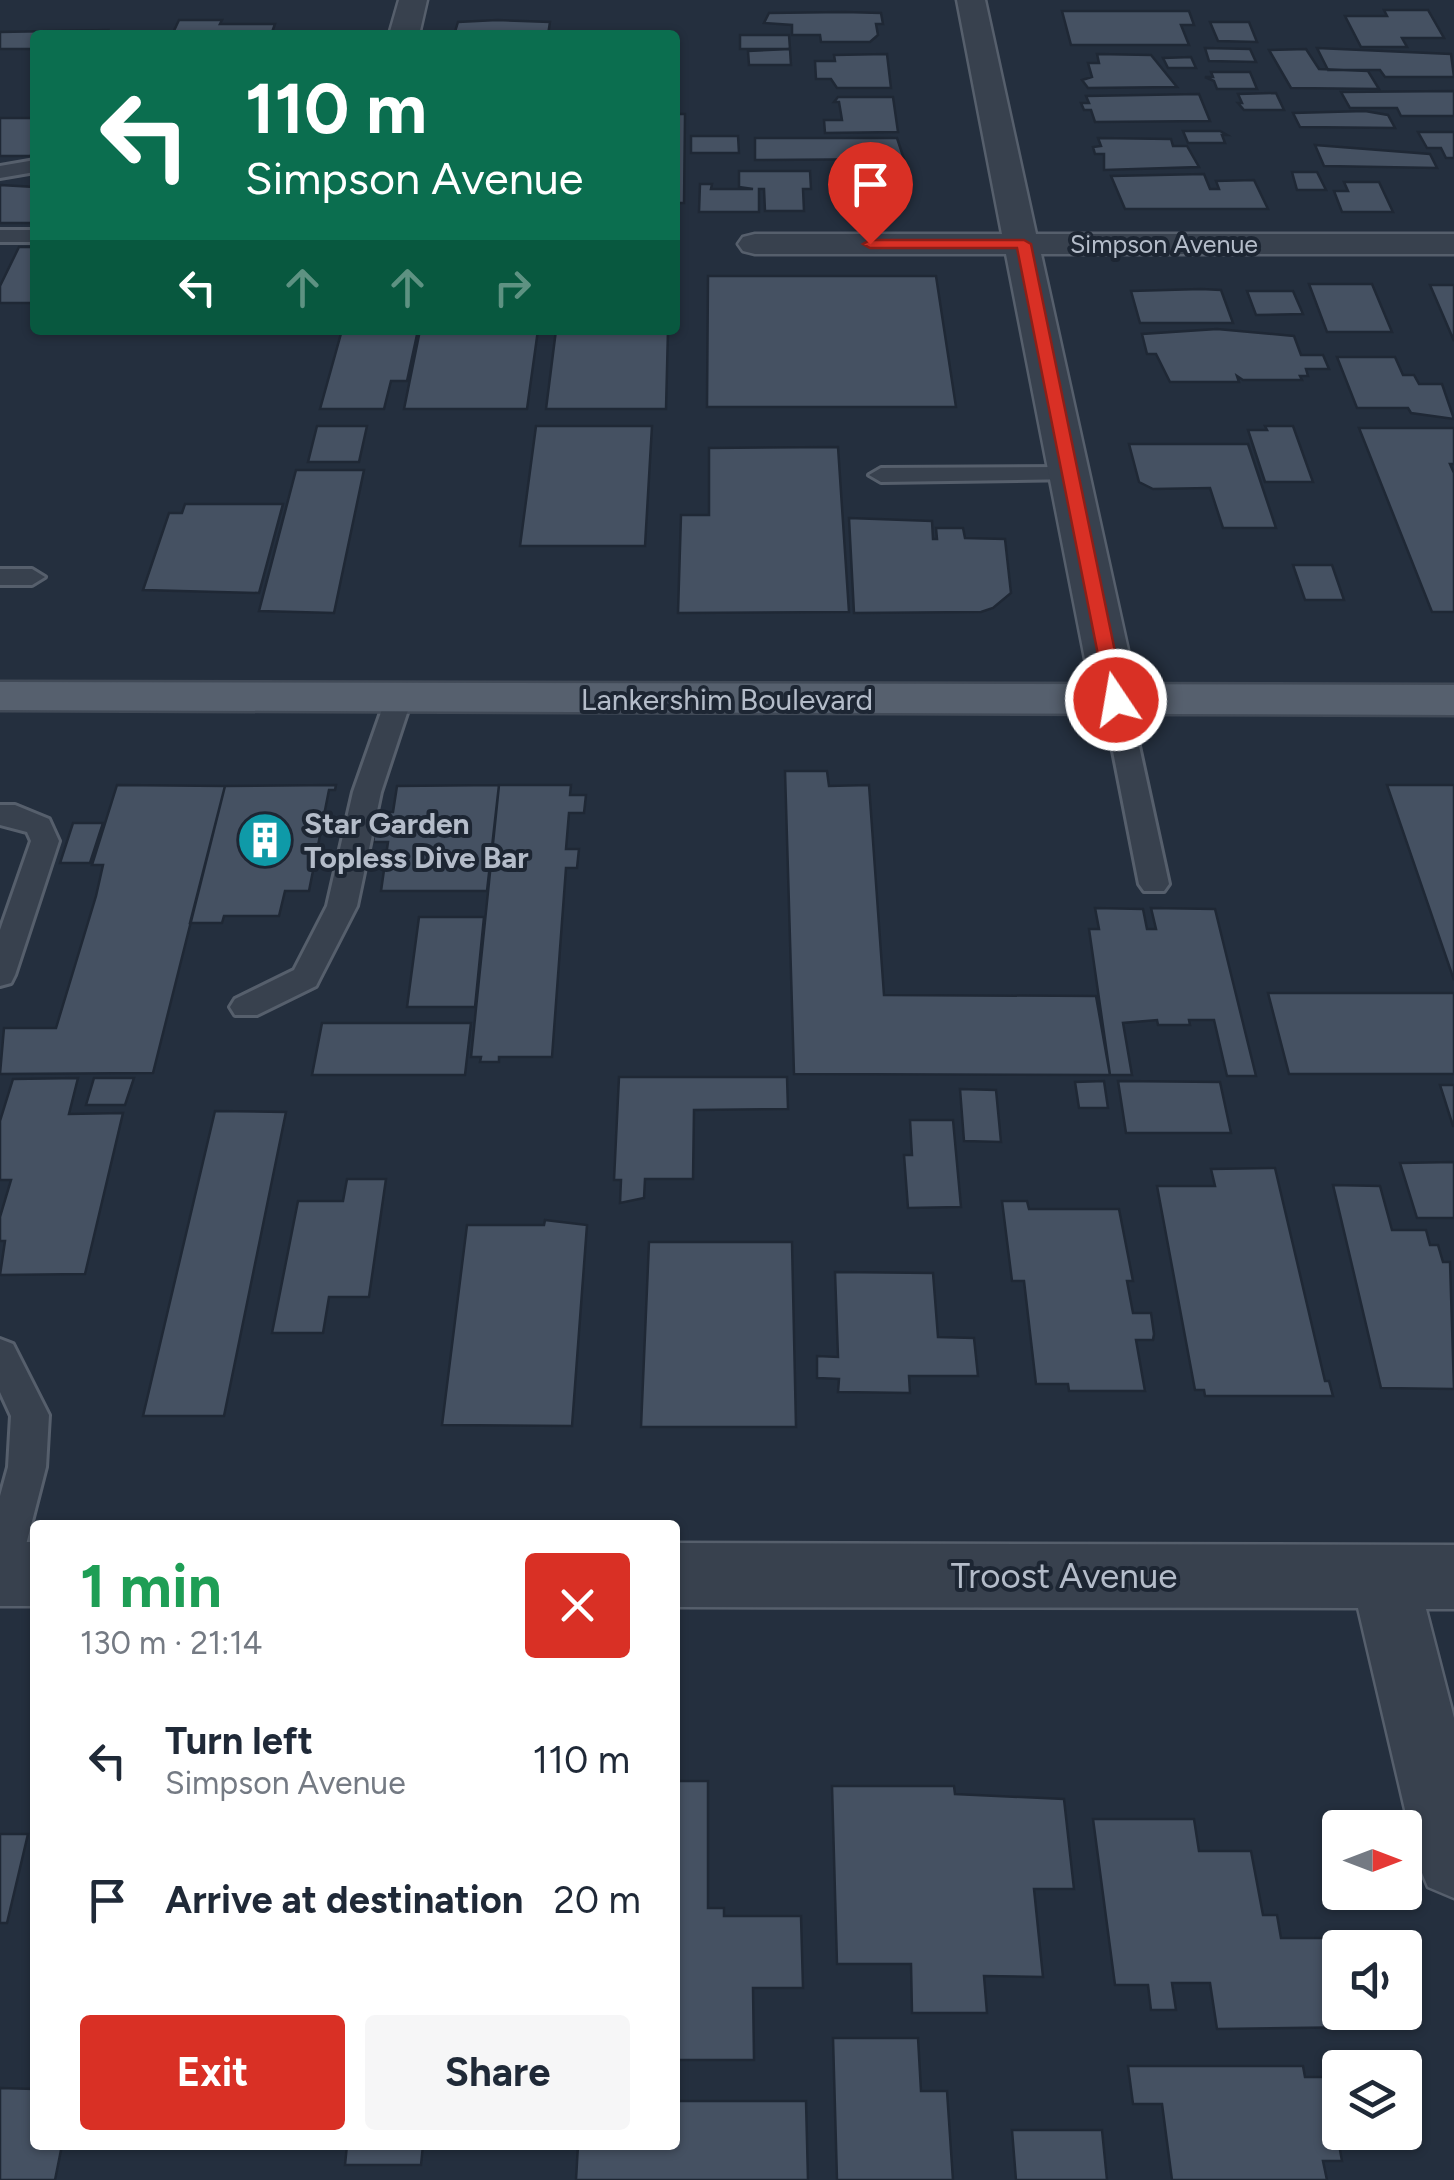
<!DOCTYPE html>
<meta charset="utf-8">
<style>
:root{--surface:#fff;--page:#f6f6f7;--text:#1f2937;--muted:#747a83;--accent:#d93025}
body{margin:0;font-family:Figtree,sans-serif;background:var(--page);color:var(--text);height:100vh;display:flex;flex-direction:column;font-size:38px;white-space:nowrap}
*{box-sizing:border-box;margin:0}
p{font-size:32px;color:var(--muted)}
.icon{flex:none;width:55px;height:55px;fill:none;stroke:currentColor;stroke-width:2;stroke-linecap:round;stroke-linejoin:round}
.map{position:relative;flex:1;overflow:hidden}
.drawer{position:absolute;left:30px;top:1520px;width:650px;height:630px;display:flex;flex-direction:column;background:var(--surface);border-radius:10px;box-shadow:0 2px 8px #0004}
.drawer>*{flex:none}
.guide{position:absolute;left:30px;top:30px;width:650px;height:305px;border-radius:10px;box-shadow:0 2px 8px #0004;background:#0b6e4f;color:#fff;overflow:hidden}
.needle{width:65px;rotate:90deg}
.controls{position:absolute;left:1322px;top:1810px;display:grid;gap:20px}
.controls a{display:grid;place-items:center;width:100px;height:100px;border-radius:10px;background:var(--surface);box-shadow:0 2px 8px #0004;font-size:50px}
.pin{position:absolute;display:grid;place-items:center;width:85px;height:85px;color:#fff;margin:-102px -42px;border-radius:50% 50% 50% 0;rotate:-45deg;box-shadow:0 0 10px #0007}
.pin .icon{rotate:45deg}
.me{position:absolute;width:110px;margin:-55px;rotate:348deg;stroke-linejoin:round;filter:drop-shadow(0 0 8px #0008)}
.turn{display:flex;align-items:center;gap:35px;height:210px;padding:0 50px;font-size:45px}
.turn .icon{width:130px;height:130px;stroke-width:2.5}
.turn b{display:block;font-size:70px;line-height:85px}
.lanes{display:flex;align-items:center;height:95px;padding:0 50px;background:#0003;justify-content:center;gap:50px;direction:ltr}
.lanes .off{opacity:.35}
.round{display:grid;place-items:center;flex:none;width:105px;height:105px;border-radius:10px;background:var(--page)}
.headline{display:flex;align-items:center;justify-content:space-between;height:170px;padding:0 50px}
h1{font-size:60px;font-weight:700;line-height:75px;color:#1e9e55}
.primary-button{display:flex;gap:20px;margin-top:auto;padding:20px 50px}
.primary-button a{flex:1;height:115px;border-radius:10px;background:var(--accent);color:#fff;font-size:40px;font-weight:700;line-height:115px;text-align:center}
.primary-button a+a{background:var(--page);color:var(--text)}
ul{padding:0;list-style:none}
li{display:flex;align-items:center;gap:30px;height:140px;padding:0 50px}
li div{flex:1}
li b{display:block;font-size:38px}
li em{font-style:normal}
.map>svg:first-child{display:block}
.building{fill:#455162;stroke:#1f2835;stroke-width:2.5}
.lines{fill:none;stroke-linecap:round;stroke-linejoin:round}
.lane-casing{stroke:#565f6c;stroke-width:6}
.street-casing{stroke:#565f6c;stroke-width:5}
.primary-casing{stroke:#414a57;stroke-width:5}
.lane{fill:#38414e;fill-rule:evenodd}
.street{fill:#38414e;fill-rule:evenodd}
.primary{fill:#56606e;fill-rule:evenodd}
.route{fill:#d93025;stroke:#8d1f18;stroke-width:2.5}
.labels{text-anchor:middle;dominant-baseline:central;stroke-width:8;stroke-linejoin:round;paint-order:stroke}
.far-street-label{font-size:25px;fill:#b4bcc9;stroke:#1d2633}
.street-label{font-size:30px;fill:#b4bcc9;stroke:#1d2633}
.poi-label{font-size:30px;font-weight:bold;fill:#b4bcc9;stroke:#1d2633;text-anchor:start}
.near-street-label{font-size:35px;fill:#b4bcc9;stroke:#1d2633}
</style>
<div class="map">
<svg width="1454" height="2180" viewBox="0 0 1454 2180">
<rect width="100%" height="100%" fill="#242f3e"/>
<path class="building" d="M1384 10H1428L1444 38H1402L1407 47H1361L1345 16H1387Z
M1062 11H1189L1194 25H1181L1189 45H1071Z
M844 12 881 13 883 24H876L878 35 870 42H821L820 35H792V25L764 23 769 13Z
M179 20H222L220 24H275L271 35H172Z
M497 20 550 22 548 35H454L458 22Z
M1210 22H1249L1257 42 1218 41Z
M108 30 106 35H35V49H0V32Z
M740 35H789L790 49H740Z
M1205 48 1250 49 1256 62 1209 61Z
M1317 48 1451 54 1454 77H1385L1380 70H1328Z
M790 49 791 65H749L748 51Z
M1306 49 1319 69 1368 71 1379 89 1291 88 1269 50Z
M887 54 891 88H837L831 79H816L815 61H835L834 55Z
M1097 54 1151 55 1177 87 1088 88 1082 80 1092 77 1088 63H1099Z
M1191 57 1196 68H1168L1163 58Z
M1211 72H1250L1257 89H1217L1214 81 1205 77H1213Z
M1454 91V116H1401L1397 108H1350L1341 92Z
M1276 93 1284 110H1244L1238 103H1242L1238 94Z
M1199 94 1210 121 1095 122 1091 110H1084L1081 103H1089L1086 96Z
M838 97H893L898 132 825 133 824 120H842L839 102H834Z
M1365 111 1388 115 1395 128 1300 127 1293 113Z
M675 114H685L684 203H675Z
M0 118H35L31 156H0Z
M1183 131H1220L1227 135H1222L1225 143H1188Z
M1418 132H1454V158H1446L1441 148H1427Z
M691 136H738L739 153H691Z
M755 138H897L904 159 755 160Z
M1098 138 1171 139 1173 146H1187L1199 167 1104 170V154H1095L1093 147 1101 146Z
M1315 145 1430 154 1437 168 1324 166Z
M739 171H810L811 189H803L804 211H765L764 189H759V212H699L700 184H712L711 189H753L739 187Z
M1292 172H1317L1326 190H1297Z
M845 173H901L902 182H910V188H904L905 197H847Z
M1204 174 1210 189H1219L1216 181 1254 180 1268 209H1125L1111 176Z
M1344 182H1379L1393 212H1342L1334 191H1348Z
M0 185 35 187V223H0Z
M19 247H35V303H0V286Z
M708 276H936L956 407H707Z
M1309 284H1372L1392 332H1327Z
M1430 285H1454V341Z
M1201 289 1221 290 1233 323H1140L1131 291Z
M1247 291H1293L1303 314 1256 315Z
M1217 329 1294 336 1301 355H1323L1329 369H1306L1308 376H1300L1302 380H1243L1237 376 1239 382H1170L1156 354H1147L1142 334Z
M342 330H418L407 381H391L384 409H320Z
M420 330H538L527 409H404Z
M556 330H668L666 409H546Z
M1337 357H1395L1403 375H1414L1419 384H1442L1454 419 1411 413 1408 408H1357Z
M317 426H367L359 462H308Z
M536 426H652L645 546H520Z
M1265 426H1293L1313 482H1265L1248 430H1267Z
M1359 428H1454V464H1450L1454 473V612H1432Z
M1129 444H1248L1276 528H1223L1210 488 1153 489 1139 482Z
M838 447 849 612 678 613 681 515H709V448Z
M296 470H364L334 613 259 611Z
M185 504H283L259 593 143 590 169 513H182Z
M849 518 932 521 933 539H937L936 528H963L965 538 1005 539 1011 593 993 608 981 612 854 613Z
M1293 565H1332L1344 600H1305Z
M785 771H827L829 786 869 785 884 995 1096 996 1110 1075 794 1074Z
M117 785 225 786 153 1073 0 1074 4 1028H56L96 896 103 865H92Z
M336 785 335 790H329L309 891H285L279 916H224L222 923H190L225 786Z
M499 785 487 891H381L388 842H373L375 832H391L392 828H379L382 812H393L397 786Z
M499 785H571L570 795H586L584 813H569L566 849H579L577 868H566L552 1057H499V1062H480L481 1057H471Z
M1387 785H1454V980Z
M73 823H103L90 863H60Z
M1095 908 1143 909 1147 929H1156L1151 908 1215 909 1256 1076H1227L1214 1020H1189L1190 1025H1158L1157 1020 1123 1023 1132 1075H1110L1089 929H1099Z
M419 917H484L475 1007H407Z
M1268 993H1454V1074H1289Z
M322 1023H471L465 1075H312Z
M619 1077H787L788 1109 694 1110 693 1179H645L644 1198 620 1203 621 1180H614Z
M78 1078 69 1114 123 1113 85 1274 0 1275 5 1241H0V1217L11 1180H0V1121L13 1079Z
M94 1078H134L125 1105H86Z
M1104 1081 1108 1108H1079L1075 1082Z
M1118 1081 1220 1082 1231 1133H1126Z
M1440 1085H1454V1126H1453Z
M960 1089 996 1090 1001 1142 964 1141Z
M215 1111 286 1112 224 1416H143Z
M910 1120H953L961 1207 908 1208 904 1155H912Z
M1454 1162V1218H1417L1400 1163Z
M1275 1168 1325 1381H1329L1333 1396H1205L1204 1390H1195L1157 1186H1215L1211 1169Z
M347 1179H386L369 1297H329L323 1333H272L298 1201H343Z
M1333 1185 1380 1186 1392 1230H1426L1430 1245H1438L1443 1262H1450L1454 1389 1381 1388Z
M1002 1201H1027L1029 1209H1119L1133 1281H1127L1133 1313H1151L1154 1334 1153 1340H1136L1145 1391H1069L1068 1384H1036L1024 1281H1012Z
M545 1220 587 1225 572 1426 442 1425 467 1225H544Z
M649 1242H792L796 1427H641Z
M835 1272 933 1273 938 1337 974 1338 978 1376H909L910 1393 838 1392 839 1379 817 1378V1356L838 1357Z
M675 1781H708V1908H724V1916H801L803 1988H753L754 2060H675Z
M832 1786H954L955 1794 1064 1799 1074 1889H1034L1043 1977 984 1976 987 2013H912L911 1964H837Z
M1093 1819H1194L1199 1851H1251L1263 1915H1277L1281 1938H1348L1350 1948H1340V2012H1363L1366 2027 1217 2029 1210 1983H1172L1176 2010H1151L1148 1985H1115Z
M0 1834H28L7 1923H0Z
M833 2038H918L921 2091H947L953 2180H837Z
M1128 2066H1303L1305 2077H1327L1342 2161H1323L1327 2180H1172L1162 2104H1133Z
M0 2088 35 2089V2145H62L55 2180H0Z
M675 2101H806L808 2180H576L578 2145H675Z
M1012 2130H1102L1107 2180H1016Z
M347 2145H423L421 2165H345Z"/>
<g class="lines">
<g class="lane-casing">
<path id="lane" d="M35 160V172L0 178V166Z
M0 230H35V242H0Z
M1068 467 1076 469V479L881 482 869 475 881 468Z
M0 569H32L45 577 32 585H0Z
M399 689 412 698 381 792 357 906 320 978 316 986 257 1015H235L230 1007 235 999 294 970 327 906 353 792 386 698Z
M1116 691 1129 700 1169 884 1164 891H1144L1139 884 1103 700Z
M0 805H15L49 819 59 841 15 975 11 983 0 986V930L31 841 27 832 0 825Z
M0 1339 13 1344 49 1415 46 1467 20 1568 14 1581 0 1587V1496L8 1467 11 1416 0 1392Z"/>
</g>
<g class="street-casing">
<path id="street" d="M399 0H427L419 35H389Z
M957 0H985L1036 234H1454V254H1041L1139 700 1132 710 1116 715 1100 710 1093 700 1006 254H755L743 251 738 244 743 237 755 234H1002Z
M0 1542H35V1606H0Z
M675 1543 1454 1545V1609H1426L1454 1718V1898L1428 1887 1417 1861 1358 1608 675 1607Z"/>
</g>
<g class="primary-casing">
<path id="primary" d="M0 682 1454 685V715L0 710Z"/>
</g>
<use href="#lane" class="lane"/>
<use href="#street" class="street"/>
<use href="#primary" class="primary"/>
</g>
<path class="route" d="M1024 240 1031 244 1125 700 1116 706 1107 700 1017 248H870L863 244 870 240Z"/>
<defs>
<g id="building-disc" transform="scale(2.875)"><circle r="9.5" fill="#0f9aa8" stroke="#1d2633"/><path d="M-4-6H4V6H1V3H-1V6H-4ZM-2.5-4.3h1.7v1.8h-1.7ZM.8-4.3h1.7v1.8H.8ZM-2.5-1h1.7V.8h-1.7ZM.8-1h1.7V.8H.8Z" fill="#fff"/></g>
</defs>
<g fill-rule="evenodd">
<use href="#building-disc" x="265" y="840"/>
</g>
<g class="labels">
<g class="far-street-label">
<text x="1164" y="244">Simpson Avenue</text>
</g>
<g class="street-label">
<text x="727" y="699">Lankershim Boulevard</text>
</g>
<g class="poi-label">
<text x="304" y="823">Star Garden<tspan x="304" dy="34">Topless Dive Bar</tspan></text>
</g>
<g class="near-street-label">
<text x="1064" y="1576">Troost Avenue</text>
</g>
</g>
</svg>
<div class="controls">
<a><svg class="needle" viewBox="-14 -14 28 28"><path d="M0-13l5 13h-10z" fill="#e53935"/><path d="M0 13l5-13h-10z" fill="#747a83"/></svg></a>
<a><svg class="icon" aria-label="sound" viewBox="0 0 24 24"><path d="M4 9h4l5-4v14l-5-4H4zM17 9q2 3 0 6"/></svg></a>
<a><svg class="icon" aria-label="layers" viewBox="0 0 24 24"><path d="M12 4l9 5-9 5-9-5zM3 14l9 5 9-5"/></svg></a>
</div>
<div class="pin" style="left:870px;top:244px;background:#d93025"><svg class="icon" aria-label="arrive" viewBox="0 0 24 24"><path d="M6 21V4h12l-3 4 3 4H6"/></svg></div>
<svg class="me" style="left:1116px;top:700px" viewBox="-20 -20 40 40"><circle r="17" fill="#d93025" stroke="#fff" stroke-width="3"/><path d="M0-11L8 9 0 5-8 9z" fill="#fff"/></svg>
<div class="guide">
<div class="turn"><svg class="icon" aria-label="left" viewBox="0 0 24 24"><path d="M17 20v-9H6M10 6l-5 5 5 5"/></svg><div><b>110 m</b>Simpson Avenue</div></div>
<div class="lanes"><svg class="icon" aria-label="left" viewBox="0 0 24 24"><path d="M17 20v-9H6M10 6l-5 5 5 5"/></svg><svg class="icon off" aria-label="ahead" viewBox="0 0 24 24"><path d="M12 20V5M6 11l6-6 6 6"/></svg><svg class="icon off" aria-label="ahead" viewBox="0 0 24 24"><path d="M12 20V5M6 11l6-6 6 6"/></svg><svg class="icon off" aria-label="right" viewBox="0 0 24 24"><path d="M7 20v-9h11M14 6l5 5-5 5"/></svg></div>
</div>
<section class="drawer">
<div class="headline"><div><h1>1 min</h1><p>130 m · 21:14</p></div><a class="round" style="background:#d93025;color:#fff"><svg class="icon" aria-label="close" viewBox="0 0 24 24"><path d="M6 6l12 12M18 6L6 18"/></svg></a></div>
<ul>
<li><svg class="icon" aria-label="left" viewBox="0 0 24 24"><path d="M17 20v-9H6M10 6l-5 5 5 5"/></svg><div><b>Turn left</b><p>Simpson Avenue</p></div><em>110 m</em></li>
<li><svg class="icon" aria-label="arrive" viewBox="0 0 24 24"><path d="M6 21V4h12l-3 4 3 4H6"/></svg><div><b>Arrive at destination</b></div><em>20 m</em></li>
</ul>
<div class="primary-button"><a>Exit</a><a>Share</a></div>
</section>
</div>
